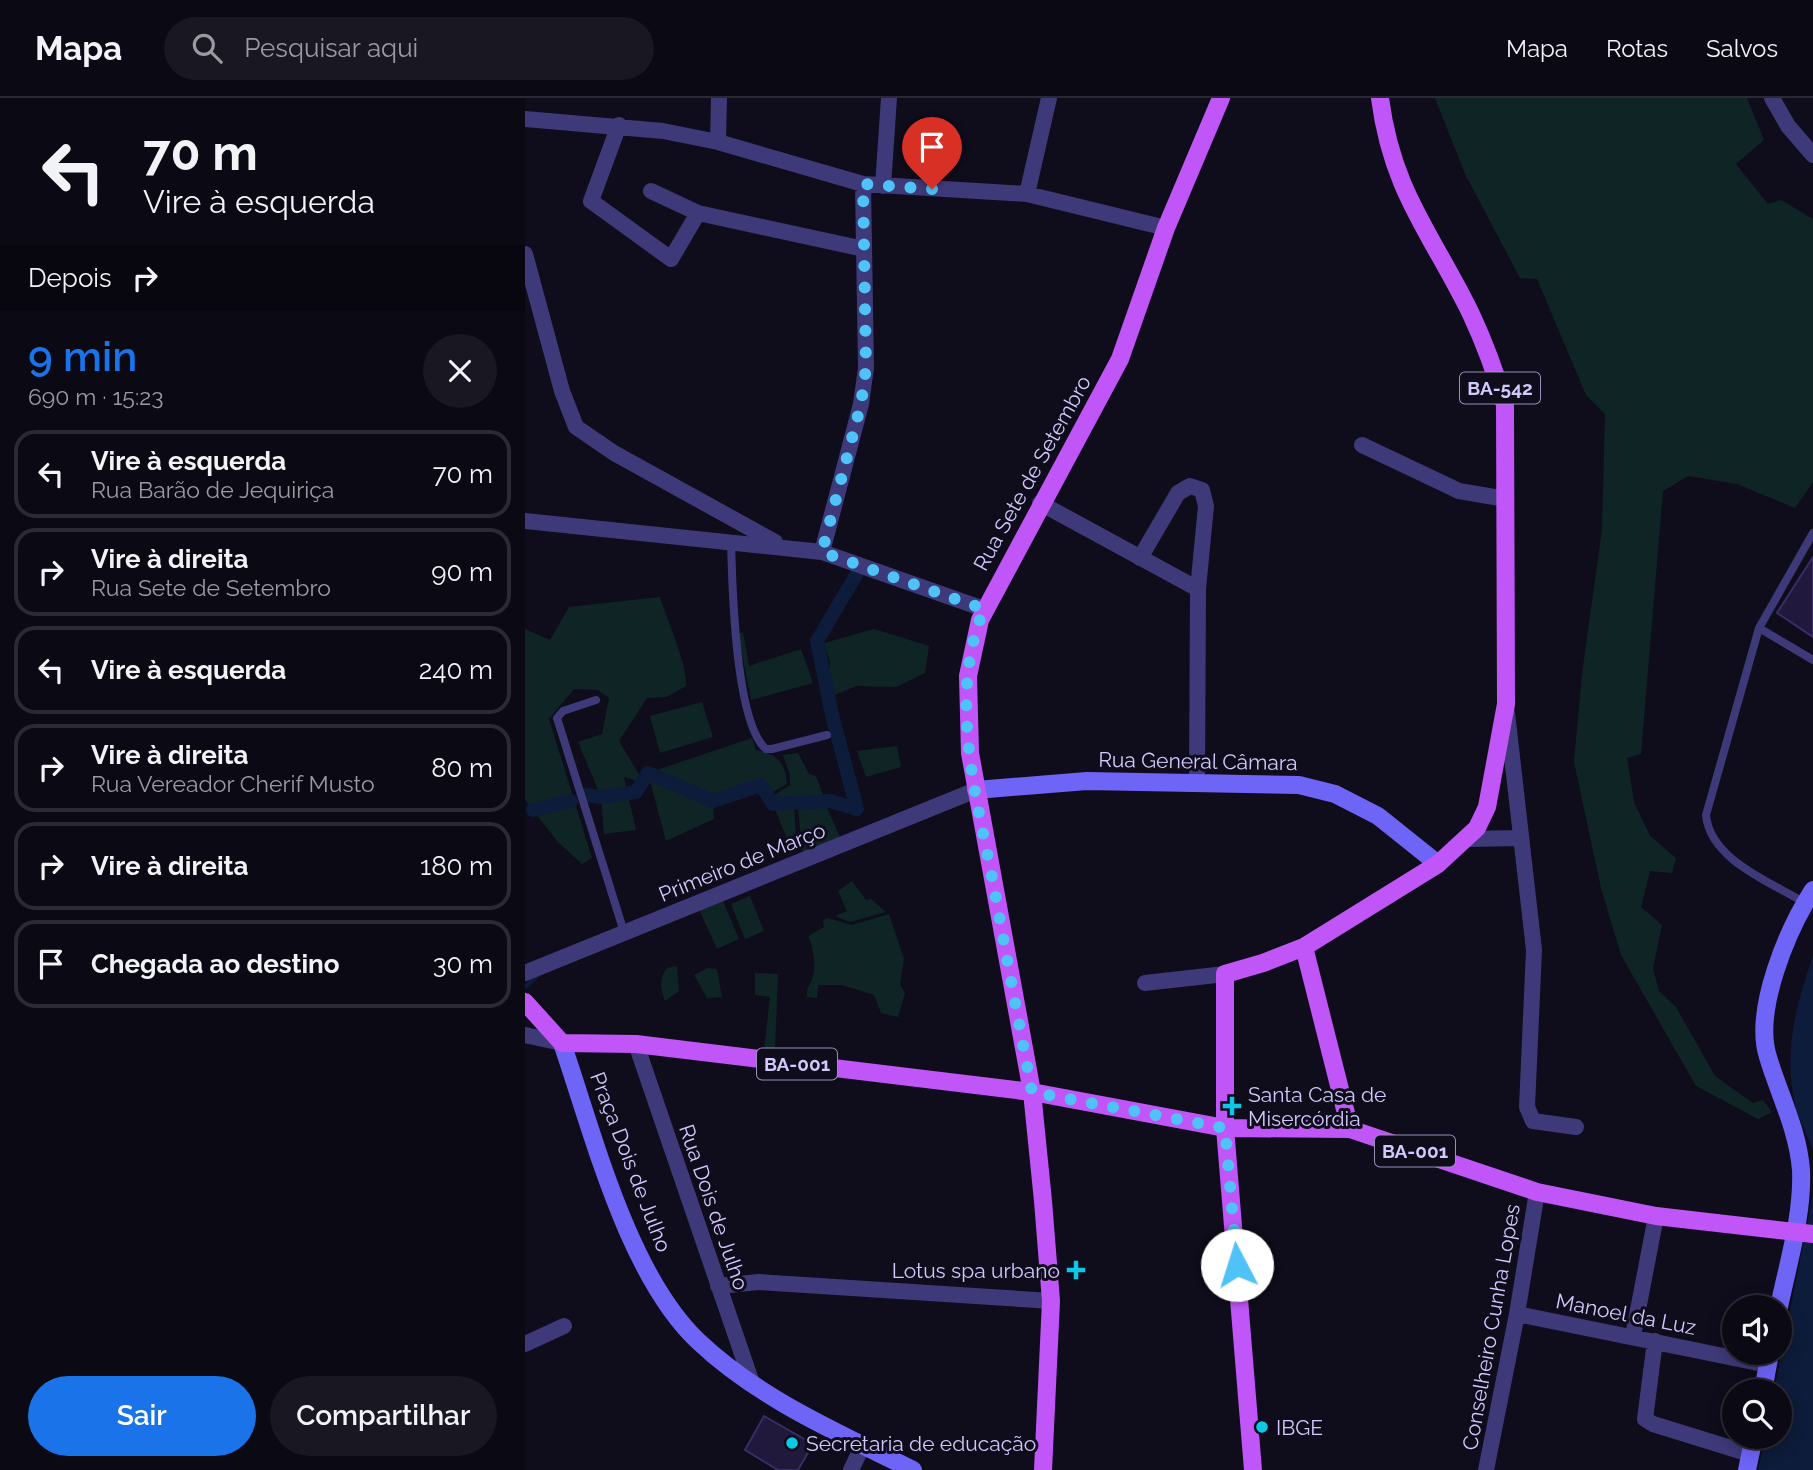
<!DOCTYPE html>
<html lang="pt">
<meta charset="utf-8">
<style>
:root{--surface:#0b0914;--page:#191722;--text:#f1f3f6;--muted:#9a9aa0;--line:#2b2a34;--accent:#1a73e8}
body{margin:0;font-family:Raleway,sans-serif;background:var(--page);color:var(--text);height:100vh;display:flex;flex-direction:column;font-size:26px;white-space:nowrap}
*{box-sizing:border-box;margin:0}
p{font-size:23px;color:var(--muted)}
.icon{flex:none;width:38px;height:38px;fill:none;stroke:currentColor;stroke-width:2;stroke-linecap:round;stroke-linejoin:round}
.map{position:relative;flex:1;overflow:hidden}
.details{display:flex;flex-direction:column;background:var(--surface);width:525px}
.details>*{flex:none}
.top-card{background:#0b0914;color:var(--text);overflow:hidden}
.fabs{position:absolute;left:1197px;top:1197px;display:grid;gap:14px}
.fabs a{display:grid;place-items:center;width:70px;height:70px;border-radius:50%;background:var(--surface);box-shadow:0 4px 18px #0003,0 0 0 2px var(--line);font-size:35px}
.pin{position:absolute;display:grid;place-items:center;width:60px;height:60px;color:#fff;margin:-72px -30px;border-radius:50% 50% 50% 0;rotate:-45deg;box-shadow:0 0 7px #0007}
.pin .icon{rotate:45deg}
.me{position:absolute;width:77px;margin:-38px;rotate:355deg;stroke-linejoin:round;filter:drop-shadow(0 0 5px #0008)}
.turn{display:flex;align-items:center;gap:24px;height:147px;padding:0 28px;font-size:32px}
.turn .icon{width:91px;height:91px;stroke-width:2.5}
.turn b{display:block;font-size:49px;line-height:60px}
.then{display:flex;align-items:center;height:66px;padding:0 28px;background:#0003;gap:14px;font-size:26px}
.round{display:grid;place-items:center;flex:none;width:74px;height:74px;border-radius:37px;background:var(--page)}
.head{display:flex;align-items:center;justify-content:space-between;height:119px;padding:0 28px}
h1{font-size:42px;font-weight:600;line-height:52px;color:var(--accent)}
.action{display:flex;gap:14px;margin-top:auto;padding:14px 28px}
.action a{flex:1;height:80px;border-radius:42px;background:var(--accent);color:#fff;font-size:28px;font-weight:600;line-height:80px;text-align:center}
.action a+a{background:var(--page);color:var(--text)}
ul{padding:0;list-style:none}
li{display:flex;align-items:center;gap:21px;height:88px;margin:0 14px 10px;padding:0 14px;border:4px solid var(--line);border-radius:21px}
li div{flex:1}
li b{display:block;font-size:26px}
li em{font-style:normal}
header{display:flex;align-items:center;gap:42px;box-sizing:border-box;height:98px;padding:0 35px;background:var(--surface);border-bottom:2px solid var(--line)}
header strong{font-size:33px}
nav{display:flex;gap:38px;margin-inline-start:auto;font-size:24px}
.search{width:490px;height:63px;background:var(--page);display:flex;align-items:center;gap:18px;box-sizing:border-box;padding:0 24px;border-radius:38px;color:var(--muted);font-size:26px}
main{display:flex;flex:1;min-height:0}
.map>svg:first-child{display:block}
.green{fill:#0f2525}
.water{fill:#0d1c3a}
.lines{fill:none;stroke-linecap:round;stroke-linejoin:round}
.stream{stroke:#0d1c3a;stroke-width:4.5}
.canal{stroke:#0d1c3a;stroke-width:14}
.building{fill:#21193b;stroke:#3a2c66;stroke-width:2}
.lane{stroke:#3e3978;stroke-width:8}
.street{stroke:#3e3978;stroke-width:16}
.secondary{stroke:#6e65f7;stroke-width:18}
.primary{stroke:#c056f7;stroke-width:18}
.route{stroke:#4fc3f7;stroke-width:12;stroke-dasharray:0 21.6}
.poi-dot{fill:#0bc8e6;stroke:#0f0c1b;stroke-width:2.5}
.labels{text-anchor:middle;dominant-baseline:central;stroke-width:6;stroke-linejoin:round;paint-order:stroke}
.shield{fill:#0f0c1b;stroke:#9790b8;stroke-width:2}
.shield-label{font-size:19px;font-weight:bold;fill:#d1c9fc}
.street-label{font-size:21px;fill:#d1c9fc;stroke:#0f0c1b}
.poi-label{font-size:21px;fill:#d1c9fc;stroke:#0f0c1b;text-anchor:start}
</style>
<header>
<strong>Mapa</strong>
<div class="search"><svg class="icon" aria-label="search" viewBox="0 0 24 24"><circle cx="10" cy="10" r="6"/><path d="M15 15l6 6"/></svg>Pesquisar aqui</div>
<nav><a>Mapa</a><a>Rotas</a><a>Salvos</a></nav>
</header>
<main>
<section class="details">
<div class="top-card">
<div class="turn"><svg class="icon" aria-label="left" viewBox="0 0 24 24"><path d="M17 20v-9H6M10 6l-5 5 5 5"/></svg><div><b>70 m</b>Vire à esquerda</div></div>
<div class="then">Depois<svg class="icon" aria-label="right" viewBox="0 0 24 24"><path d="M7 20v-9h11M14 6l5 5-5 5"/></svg></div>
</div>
<div class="head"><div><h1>9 min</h1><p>690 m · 15:23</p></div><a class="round"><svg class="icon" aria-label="close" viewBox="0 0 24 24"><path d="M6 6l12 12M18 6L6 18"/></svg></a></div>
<ul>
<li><svg class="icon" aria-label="left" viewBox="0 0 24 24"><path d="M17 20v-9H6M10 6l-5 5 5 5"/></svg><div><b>Vire à esquerda</b><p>Rua Barão de Jequiriça</p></div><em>70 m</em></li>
<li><svg class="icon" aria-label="right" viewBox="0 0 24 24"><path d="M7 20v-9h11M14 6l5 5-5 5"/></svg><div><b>Vire à direita</b><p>Rua Sete de Setembro</p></div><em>90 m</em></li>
<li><svg class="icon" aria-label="left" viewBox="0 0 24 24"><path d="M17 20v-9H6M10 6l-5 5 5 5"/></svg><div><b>Vire à esquerda</b></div><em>240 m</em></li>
<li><svg class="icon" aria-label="right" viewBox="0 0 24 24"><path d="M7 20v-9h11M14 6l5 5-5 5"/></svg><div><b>Vire à direita</b><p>Rua Vereador Cherif Musto</p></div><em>80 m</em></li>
<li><svg class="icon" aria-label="right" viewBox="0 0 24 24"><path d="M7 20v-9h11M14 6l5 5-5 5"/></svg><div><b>Vire à direita</b></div><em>180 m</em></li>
<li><svg class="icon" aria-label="arrive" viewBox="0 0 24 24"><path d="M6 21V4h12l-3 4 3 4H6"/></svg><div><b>Chegada ao destino</b></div><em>30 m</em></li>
</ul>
<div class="action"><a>Sair</a><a>Compartilhar</a></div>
</section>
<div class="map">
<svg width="1288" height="1372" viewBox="0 0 1288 1372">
<rect width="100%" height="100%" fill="#0f0c1b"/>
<path class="green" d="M910 0H1222L1239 42 1211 66 1243 106 1256 102 1288 121V384L1270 410 1212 386 1163 378 1138 393 1116 656 1102 660 1109 704 1125 738 1151 760 1147 775 1125 773 1116 809 1137 827 1128 870 1134 893 1151 909 1190 978 1228 1005 1238 1002 1247 1014 1233 1021 1171 988 1096 857 1076 790 1049 664 1057 576 1077 431 1080 316 1061 297 1012 181 995 180 940 76Z
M135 499C143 525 162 565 161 588L141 599 122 600 94 643 119 685 99 679 111 732 79 736 76 699 53 644 77 636 84 600 73 592 49 591 24 621 67 760 57 766 33 744 0 702V531L25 542 44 509Z
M349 531 404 548 400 575 371 589 331 588 305 599V564L299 545Z
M218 534 224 568 276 551 288 585 226 602 213 536Z
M177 604 188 639 135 655 125 618Z
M227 640 231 652C253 657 260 664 262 686L238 699 235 687 220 689 188 703 189 721 141 743 123 675Z
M372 648 376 669 341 679 332 653Z
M273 655 284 676 291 678 300 702 275 705 256 701 242 702 265 687V677L258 657Z
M261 703 269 707 272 753 263 757 262 741 248 706Z
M300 705 317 744 283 757 277 752 273 710Z
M327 783 341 802 346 801 361 814 325 824 310 818 322 813 313 793Z
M225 798 239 833 220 841 206 806Z
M197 801 214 841 192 851 173 809Z
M364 816 379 861 375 886 380 895 373 919 356 915 349 897 317 887H293L292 900 282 899C281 889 286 886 288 878 291 867 288 847 283 838L299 829 298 822 303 820 327 827Z
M152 868 154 893 140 903C135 890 134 880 142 870Z
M183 870 192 871 197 899 182 900 169 877Z
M230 875 253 876 250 953 239 952 245 899 230 897Z"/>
<path class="water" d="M1288 858V1052C1282 1037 1274 1022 1270 1006 1258 956 1271 905 1288 858Z
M1288 1096V1372H1233L1240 1339H1255V1293H1249Z"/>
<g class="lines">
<path class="stream" d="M0 889 15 875"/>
<path class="canal" d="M60 697 76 699 111 694 123 675 188 703 236 687 248 706 305 703 332 711
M332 711 307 617 292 543 334 472
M8 712 46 703"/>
</g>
<path class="building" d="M1288 459V539L1252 515Z
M239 1318 288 1346 273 1372H253L220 1352Z"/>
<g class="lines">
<path class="lane" d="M206 442C207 484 210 625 241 651H247L302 637
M1234 530 1288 562
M71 602 38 613 32 620 99 834
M1280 805C1246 784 1185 762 1181 717L1234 530 1288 435"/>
<path class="street" d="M1247 0 1263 28 1288 57
M0 21 138 33 193 44 338 86 502 96 641 130
M94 27 66 103 146 161 173 115
M193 44 194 0
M358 88 364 0
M126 93 173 115 339 151
M502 96 524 0
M0 156 37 293 51 329 89 355 250 444
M837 347 934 393 981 401
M515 405 673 491 681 408 677 392 665 388 653 395 615 460
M0 423 297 454 459 511
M297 454 336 306 341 270 338 86
M982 615 1009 852 1002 1009 1008 1023 1051 1029
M672 685 673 491
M942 741 996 740
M0 875 451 692
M620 885 700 876
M0 937 37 945
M111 946 227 1285
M193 1188 234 1184 526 1203
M992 1216 1243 1267
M1108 1238 1131 1118
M1130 1243 1120 1321 1128 1326 1225 1356
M0 1246 39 1228
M326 1372 338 1347
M961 1372 992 1216 1012 1094"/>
<path class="secondary" d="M451 692 562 683 774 687 810 696 853 718 913 766
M37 945C68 1035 103 1177 173 1243 234 1301 314 1335 388 1372
M1254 1209C1263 1165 1278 1117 1276 1072 1273 1032 1254 996 1243 959 1228 912 1263 831 1288 792
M1238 1293 1245 1255
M1222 1372 1229 1339"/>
<path class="primary" d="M0 904 37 945 111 946 507 994 700 1030 825 1031 1012 1094 1131 1118 1288 1136
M825 1031 779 849 913 766 952 730 962 709 981 606 980 307C971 276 960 246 946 216 907 136 867 94 855 0
M518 1372 526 1203 518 1103 507 994 445 655 443 578 455 522 595 261 641 130 696 0
M728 1372 700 1030V876L738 865 779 849"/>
</g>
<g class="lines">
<path class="route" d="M407 91 338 86 341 270 336 306 297 454 459 511C422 598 452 701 469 789 481 857 494 926 507 994L700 1030 712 1167"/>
</g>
<g class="poi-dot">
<path d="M703.5 997.5h7v7h7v7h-7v7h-7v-7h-7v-7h7z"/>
<path d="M547.5 1161.5h7v7h7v7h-7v7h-7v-7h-7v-7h7z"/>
<circle cx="737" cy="1329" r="7"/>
<circle cx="267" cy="1345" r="7"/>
</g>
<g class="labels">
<g class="shield">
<rect x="935" y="274.5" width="80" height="31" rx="5"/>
<rect x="232" y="950.5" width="80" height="31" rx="5"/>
<rect x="850" y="1037.5" width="80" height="31" rx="5"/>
</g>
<g class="shield-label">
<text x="975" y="290">BA-542</text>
<text x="272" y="966">BA-001</text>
<text x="890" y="1053">BA-001</text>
</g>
<g class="street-label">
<text transform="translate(507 375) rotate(-61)">Rua Sete de Setembro</text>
<text transform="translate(673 663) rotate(1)">Rua General Câmara</text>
<text transform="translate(217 764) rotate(-22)">Primeiro de Março</text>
<text transform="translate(106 1064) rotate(69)">Praça Dois de Julho</text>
<text transform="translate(189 1109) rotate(71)">Rua Dois de Julho</text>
<text transform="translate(1101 1216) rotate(11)">Manoel da Luz</text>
<text transform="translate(966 1229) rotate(-80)">Conselheiro Cunha Lopes</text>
</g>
<g class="poi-label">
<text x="723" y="996">Santa Casa de<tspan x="723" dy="24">Misercórdia</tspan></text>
<text x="535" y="1172" text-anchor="end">Lotus spa urbano</text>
<text x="751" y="1329">IBGE</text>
<text x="281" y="1345">Secretaria de educação</text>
</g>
</g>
</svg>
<div class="fabs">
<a><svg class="icon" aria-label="sound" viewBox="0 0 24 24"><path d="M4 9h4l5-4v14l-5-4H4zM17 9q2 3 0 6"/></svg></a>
<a><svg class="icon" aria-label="search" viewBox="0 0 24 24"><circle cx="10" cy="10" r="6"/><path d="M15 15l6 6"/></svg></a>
</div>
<div class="pin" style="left:407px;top:91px;background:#d93025"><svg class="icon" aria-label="arrive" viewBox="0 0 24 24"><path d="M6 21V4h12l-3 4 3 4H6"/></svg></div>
<svg class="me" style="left:712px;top:1167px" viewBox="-20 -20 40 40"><circle r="19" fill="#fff"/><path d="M0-13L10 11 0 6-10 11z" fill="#4fc3f7"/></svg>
</div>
</main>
